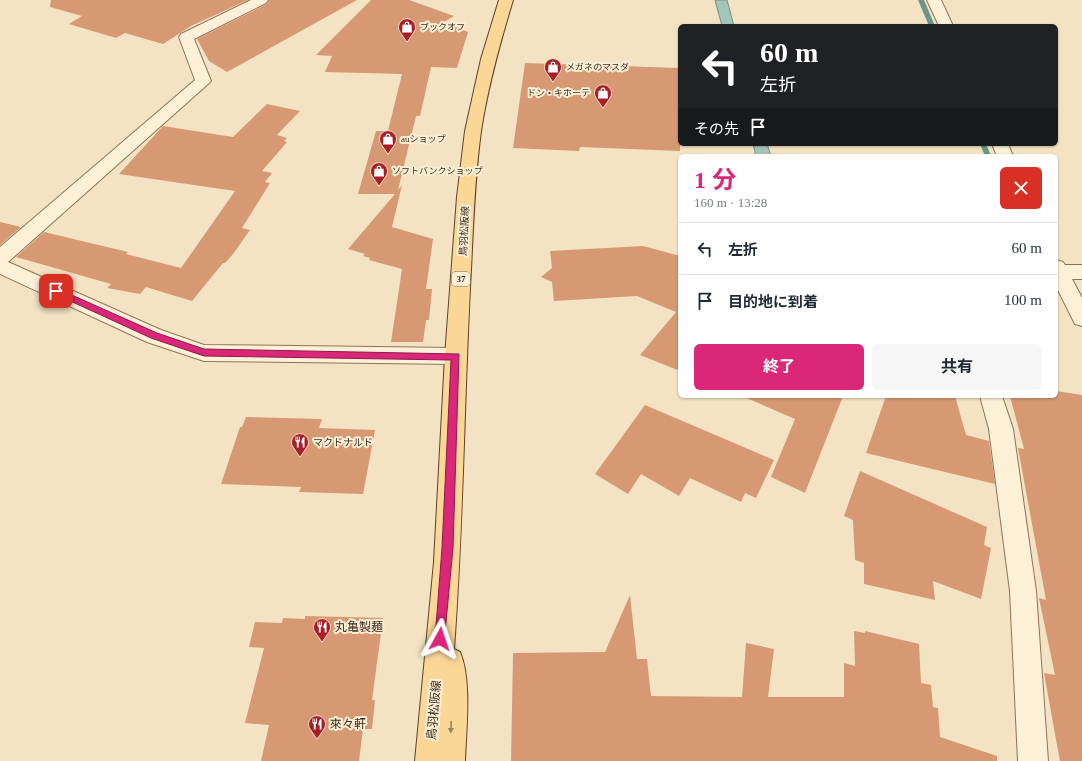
<!DOCTYPE html>
<html lang="ja">
<meta charset="utf-8">
<style>
:root{--surface:#fff;--page:#f6f6f7;--text:#1f2937;--muted:#747a83;--line:#e0e1e3;--accent:#db2777}
body{margin:0;font-family:"Times New Roman","Noto Sans JP",serif;background:var(--page);color:var(--text);height:100vh;display:flex;flex-direction:column;font-size:15px;white-space:nowrap}
*{box-sizing:border-box;margin:0}
p{font-size:13px;color:var(--muted)}
.icon{flex:none;width:22px;height:22px;fill:none;stroke:currentColor;stroke-width:2;stroke-linecap:round;stroke-linejoin:round}
.map{position:relative;flex:1;overflow:hidden}
.drawer{position:absolute;left:678px;top:154px;width:380px;height:244px;display:flex;flex-direction:column;background:var(--surface);border-radius:6px;box-shadow:0 1px 3px #0004}
.drawer>*{flex:none}
.hud{position:absolute;left:678px;top:24px;width:380px;height:122px;border-radius:6px;box-shadow:0 1px 3px #0004;background:#202124;color:#fff;overflow:hidden}
.pin{position:absolute;display:grid;place-items:center;width:34px;height:34px;color:#fff;margin:-17px;border-radius:8px;box-shadow:0 2px 6px #0006}
.me{position:absolute;width:44px;margin:-22px;rotate:5deg;stroke-linejoin:round;filter:drop-shadow(0 0 3px #0008)}
.turn{display:flex;align-items:center;gap:14px;height:84px;padding:0 16px;font-size:18px}
.turn .icon{width:52px;height:52px;stroke-width:2.5}
.turn b{display:block;font-size:28px;line-height:34px}
.then{display:flex;align-items:center;height:38px;padding:0 16px;background:#0003;gap:8px;font-size:15px}
.round{display:grid;place-items:center;flex:none;width:42px;height:42px;border-radius:6px;background:var(--page)}
.headline{display:flex;align-items:center;justify-content:space-between;height:68px;padding:0 16px}
h1{font-size:24px;font-weight:700;line-height:30px;color:var(--accent)}
.button{display:flex;gap:8px;margin-top:auto;padding:8px 16px}
.button a{flex:1;height:46px;border-radius:6px;background:var(--accent);color:#fff;font-size:16px;font-weight:700;line-height:46px;text-align:center}
.button a+a{background:var(--page);color:var(--text)}
ul{padding:0;list-style:none}
li{display:flex;align-items:center;gap:12px;height:52px;padding:0 16px;border-top:1px solid var(--line)}
li div{flex:1}
li b{display:block;font-size:15px}
li em{font-style:normal}
.map>svg:first-child{display:block}
.water{fill:#a5c5bb;stroke:#6b9589}
.lines{fill:none;stroke-linecap:round;stroke-linejoin:round}
.stream{fill:#6b9589;fill-rule:evenodd}
.building{fill:#d69974}
.minor-casing{stroke:#907357;stroke-width:2}
.major-casing{stroke:#5d412c;stroke-width:2}
.minor{fill:#fcf0d7;fill-rule:evenodd}
.major{fill:#fad797;fill-rule:evenodd}
.oneway{fill:#9c825a}
.route{fill:#db2777;stroke:#8e194d}
.labels{text-anchor:middle;dominant-baseline:central;stroke-width:4;stroke-linejoin:round;paint-order:stroke}
.far-poi-label{font-size:9px;fill:#3e2c1d;stroke:#f9edd3;text-anchor:start}
.shield{fill:#f9edd3;stroke:#766654;stroke-width:1}
.shield-label{font-size:9px;font-weight:bold;fill:#3e2c1d}
.street-label{font-size:10px;fill:#3e2c1d;stroke:#f9edd3}
.poi-label{font-size:10px;fill:#3e2c1d;stroke:#f9edd3;text-anchor:start}
.near-poi-label{font-size:12px;fill:#3e2c1d;stroke:#f9edd3;text-anchor:start}
.near-street-label{font-size:12px;fill:#3e2c1d;stroke:#f9edd3}
</style>
<div class="map">
<svg width="1082" height="761" viewBox="0 0 1082 761">
<rect width="100%" height="100%" fill="#f3e3c3"/>
<path class="water" d="M715 0H727L734 26H722Z
M753 144H767L771 156H756Z"/>
<g class="lines">
<path class="stream" d="M918 0H924L935 26H929Z
M980 144H986L991 156H985Z"/>
</g>
<path class="building" d="M51 0H248L191 26 163 44 125 33 116 38 69 24 82 16 50 7Z
M269 0H357L227 72 209 61 197 39 267 4Z
M371 0H409L454 16 444 22 468 32 457 68 431 67 420 116H416L398 190 402 185 392 227 433 239 426 289H432L429 320H426L423 342H391L402 269 369 260 370 258 363 256 365 254 348 249 395 194H358L376 131H388L402 74 325 72 332 56 316 55Z
M525 63 680 68V151L580 147 579 151 513 148Z
M267 104 300 111 277 135 287 138 284 141 287 142 262 171 272 173 265 182 270 183 242 228 250 230 233 254 225 263H223L192 301 146 287 140 294 107 288 111 284 16 257 44 232 128 252 126 254 181 268 235 191 119 174 163 126 233 137Z
M0 222 21 227 0 245Z
M643 246 680 256V371L640 355 676 312 637 296 554 301 552 282 541 277 552 268 550 251Z
M1056 391 1082 395V761H1060L1053 723 1044 673 1055 675 1039 598 1046 600 1018 448 1024 449 1010 396H1056Z
M742 396H843L805 493 771 477 795 419Z
M886 396H955L966 435 989 441 995 484 866 453Z
M645 405 774 460 756 498 745 493 741 502 690 478 679 496 641 474 628 494 595 474Z
M246 417 322 419 319 428 375 430 363 494 299 492 301 487 221 484 240 427H242Z
M860 471 987 527 984 545 991 548 981 599 933 581 935 600 864 584V563L855 560 853 520 844 516Z
M630 595 637 659H647L651 696 742 697 746 643 774 649 768 697H844V663L855 666 854 631 865 633V631L919 644 921 683 931 685 933 707 938 708 940 737 997 756V761H511L513 653 605 652Z
M305 616 383 618 372 700H375L372 729H363L359 761H261L269 725 245 723 264 648 249 647 255 622 282 623 283 618 305 619Z"/>
<g class="lines">
<g class="minor-casing">
<path id="minor" d="M251 0H268L266 3 194 39 211 81 208 84 8 262 161 330 204 345 456 348 464 350 467 356 464 362 456 364 204 361 147 342 0 274V247L195 80 179 37 181 34Z
M927 0H941L953 26H939Z
M992 144H1008L1013 156H997Z
M1056 260 1063 262 1065 265H1082V279H1072L1082 298V326L1075 324 1056 286Z
M980 396H1002L1013 429 1036 591 1048 761H1018L1010 591 989 429Z"/>
</g>
<g class="major-casing">
<path id="major" d="M499 0H513C500 43 488 86 481 131 474 183 473 236 470 288 464 409 463 529 454 649L460 652C472 680 466 730 465 761H415L434 562 445 356 457 197 465 131 481 59Z"/>
</g>
<use href="#minor" class="minor"/>
<use href="#major" class="major"/>
</g>
<defs><path id="oneway-solid" d="M-6-.8H1V-3.2L6.5 0L1 3.2V.8H-6Z"/></defs>
<use class="oneway" href="#oneway-solid" transform="translate(451 727) rotate(92)"/>
<path class="route" d="M56 288 157 333 204 349 459 354 453 548 444 643 440 645 436 643 435 639 442 548 451 360 204 356 151 338 53 293 52 291Z"/>
<defs>
<g id="shop-pin" transform="scale(0.9)"><path d="M0 17L-7.5 6A9.5 9.5 0 1 1 7.5 6Z" fill="#a62026" stroke="#f9edd3"/><path d="M-5-2.5h2.3a2.7 3.5 0 0 1 5.4 0H5L5.5 6h-11ZM-1.5-2.5h3a1.5 2.3 0 0 0-3 0Z" fill="#fff"/></g>
<g id="restaurant-pin" transform="scale(0.9)"><path d="M0 17L-7.5 6A9.5 9.5 0 1 1 7.5 6Z" fill="#a62026" stroke="#f9edd3"/><path d="M-5-6h1v4h1v-4h1v4h1v-4h1v5L-1.5 .5V6h-2V.5L-5-1ZM5-6V6H3V1.5H1.5Q1.5-4 5-6Z" fill="#fff"/></g>
</defs>
<g fill-rule="evenodd">
<use href="#shop-pin" x="407" y="27"/>
<use href="#shop-pin" x="553" y="67"/>
<use href="#shop-pin" x="603" y="93"/>
<use href="#shop-pin" x="388" y="139"/>
<use href="#shop-pin" x="379" y="171"/>
<use href="#restaurant-pin" x="300" y="442"/>
<use href="#restaurant-pin" x="322" y="627"/>
<use href="#restaurant-pin" x="317" y="724"/>
</g>
<g class="labels">
<g class="far-poi-label">
<text x="420" y="27">ブックオフ</text>
<text x="566" y="67">メガネのマスダ</text>
<text x="590" y="93" text-anchor="end">ドン・キホーテ</text>
<text x="401" y="139">auショップ</text>
<text x="392" y="171">ソフトバンクショップ</text>
</g>
<rect class="shield" x="452" y="272" width="18" height="14" rx="3"/>
<g class="shield-label">
<text x="461" y="279">37</text>
</g>
<g class="street-label">
<text transform="translate(464 231) rotate(-87)">鳥羽松阪線</text>
</g>
<g class="poi-label">
<text x="313" y="442">マクドナルド</text>
</g>
<g class="near-poi-label">
<text x="335" y="627">丸亀製麺</text>
<text x="330" y="724">來々軒</text>
</g>
<g class="near-street-label">
<text transform="translate(434 710) rotate(-85)">鳥羽松阪線</text>
</g>
</g>
</svg>
<div class="pin" style="left:56px;top:291px;background:#d93025"><svg class="icon" aria-label="arrive" viewBox="0 0 24 24"><path d="M6 21V4h12l-3 4 3 4H6"/></svg></div>
<svg class="me" style="left:440px;top:639px" viewBox="-20 -20 40 40"><path d="M0-17L14 15 0 8-14 15z" fill="#db2777" stroke="#fff" stroke-width="4"/></svg>
<div class="hud">
<div class="turn"><svg class="icon" aria-label="left" viewBox="0 0 24 24"><path d="M17 20v-9H6M10 6l-5 5 5 5"/></svg><div><b>60 m</b>左折</div></div>
<div class="then">その先<svg class="icon" aria-label="arrive" viewBox="0 0 24 24"><path d="M6 21V4h12l-3 4 3 4H6"/></svg></div>
</div>
<section class="drawer">
<div class="headline"><div><h1>1 分</h1><p>160 m · 13:28</p></div><a class="round" style="background:#d93025;color:#fff"><svg class="icon" aria-label="close" viewBox="0 0 24 24"><path d="M6 6l12 12M18 6L6 18"/></svg></a></div>
<ul>
<li><svg class="icon" aria-label="left" viewBox="0 0 24 24"><path d="M17 20v-9H6M10 6l-5 5 5 5"/></svg><div><b>左折</b></div><em>60 m</em></li>
<li><svg class="icon" aria-label="arrive" viewBox="0 0 24 24"><path d="M6 21V4h12l-3 4 3 4H6"/></svg><div><b>目的地に到着</b></div><em>100 m</em></li>
</ul>
<div class="button"><a>終了</a><a>共有</a></div>
</section>
</div>
